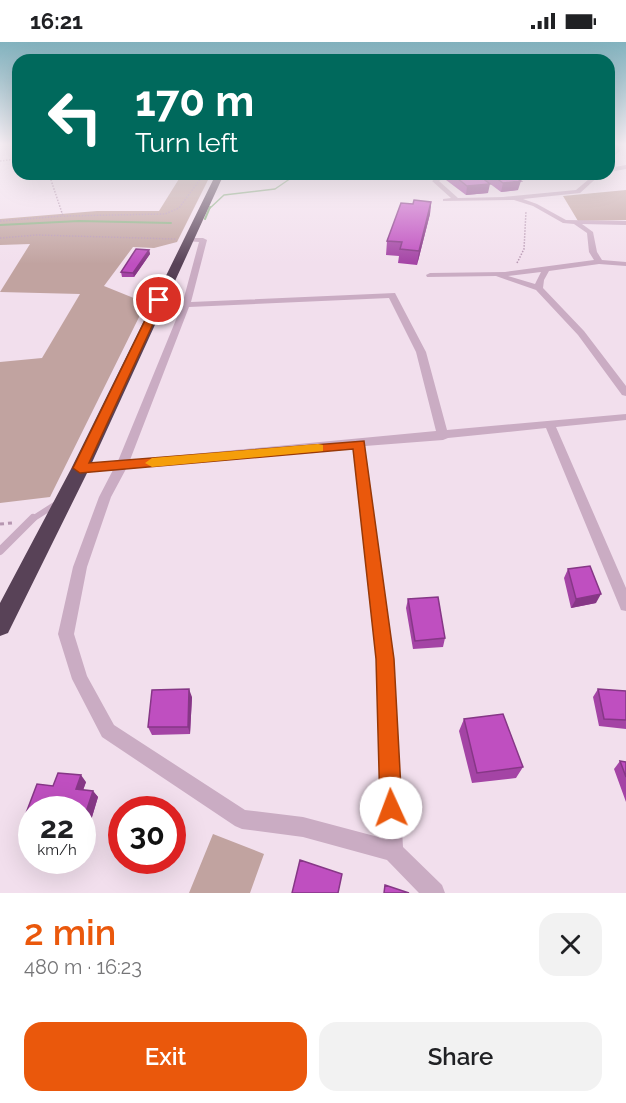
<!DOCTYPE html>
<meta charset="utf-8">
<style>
:root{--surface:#fff;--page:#f2f2f2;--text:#202124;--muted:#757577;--accent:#ea580c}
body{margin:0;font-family:Raleway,sans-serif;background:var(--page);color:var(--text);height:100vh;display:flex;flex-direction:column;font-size:22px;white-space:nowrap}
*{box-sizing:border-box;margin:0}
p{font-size:20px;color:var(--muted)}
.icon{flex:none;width:33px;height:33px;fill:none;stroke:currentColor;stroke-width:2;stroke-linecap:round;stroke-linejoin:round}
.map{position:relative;height:851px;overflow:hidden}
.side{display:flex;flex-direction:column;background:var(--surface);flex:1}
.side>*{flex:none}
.guide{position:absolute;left:12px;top:12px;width:603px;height:126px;border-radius:18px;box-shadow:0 6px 24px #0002;background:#00695c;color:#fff;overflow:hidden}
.speed{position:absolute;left:18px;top:754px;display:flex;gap:12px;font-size:30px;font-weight:700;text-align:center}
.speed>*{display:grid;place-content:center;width:78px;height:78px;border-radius:50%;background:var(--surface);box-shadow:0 6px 24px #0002;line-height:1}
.speed small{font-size:15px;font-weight:400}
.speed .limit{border:9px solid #d22;background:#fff;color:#111}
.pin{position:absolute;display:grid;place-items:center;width:51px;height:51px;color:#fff;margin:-26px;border:3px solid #fff;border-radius:50%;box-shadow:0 2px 6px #0007}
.me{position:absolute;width:66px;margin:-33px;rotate:358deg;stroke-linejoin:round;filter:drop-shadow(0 0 4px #0008)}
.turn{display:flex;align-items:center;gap:21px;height:126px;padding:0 24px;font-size:27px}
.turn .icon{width:78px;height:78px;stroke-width:2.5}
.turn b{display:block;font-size:42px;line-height:51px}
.round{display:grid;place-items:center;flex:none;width:63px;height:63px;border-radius:18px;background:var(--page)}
.headline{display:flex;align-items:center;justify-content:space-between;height:102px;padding:0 24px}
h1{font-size:36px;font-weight:600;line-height:45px;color:var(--accent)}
.action{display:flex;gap:12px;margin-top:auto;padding:12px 24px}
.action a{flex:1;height:69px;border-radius:18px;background:var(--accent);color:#fff;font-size:24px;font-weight:600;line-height:69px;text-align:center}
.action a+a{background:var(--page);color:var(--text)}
.status{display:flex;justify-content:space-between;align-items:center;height:42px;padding:0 30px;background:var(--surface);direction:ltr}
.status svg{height:16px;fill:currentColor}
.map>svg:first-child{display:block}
.green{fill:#c1a3a0}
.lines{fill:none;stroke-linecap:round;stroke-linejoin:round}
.stream-far1{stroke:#89ae80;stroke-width:1.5}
.stream{stroke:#89ae80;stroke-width:2}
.path-far1{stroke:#b696b0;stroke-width:1.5;stroke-dasharray:1.5 1.5;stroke-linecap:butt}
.path{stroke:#b696b0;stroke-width:3;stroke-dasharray:4 4;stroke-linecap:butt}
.lane-far2{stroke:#caacc3;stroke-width:3}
.lane-far1{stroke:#caacc3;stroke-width:6}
.lane{stroke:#caacc3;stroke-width:8}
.street{fill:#caacc3;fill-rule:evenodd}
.highway{fill:#584257;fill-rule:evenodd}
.wall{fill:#a444a5}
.shaded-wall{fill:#863786}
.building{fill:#bf4fc0;stroke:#863786;stroke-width:1.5}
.route{fill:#ea580c;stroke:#983908;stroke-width:1.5}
.slow{fill:#f59e0b}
</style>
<div class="status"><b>16:21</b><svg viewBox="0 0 49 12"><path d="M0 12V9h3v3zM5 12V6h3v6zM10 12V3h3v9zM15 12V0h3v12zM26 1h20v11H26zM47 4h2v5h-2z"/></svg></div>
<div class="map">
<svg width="626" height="851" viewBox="0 0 626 851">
<rect width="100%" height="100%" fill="#f2dfed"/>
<path class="green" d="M182 132H211L177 200 154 206 133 205 104 244 146 261 50 455 0 461V320L42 316 80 252 0 250 30 202 0 203V177L97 169H159Z
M626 148V178L578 179 563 154Z
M213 792 264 812 250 851H189Z"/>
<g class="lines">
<path class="stream-far1" d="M209 167 224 153 275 147 297 132"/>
<path class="stream" d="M205 177 210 165
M0 183 79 179 171 181"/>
<path class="path-far1" d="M0 119 18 117
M49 132 63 174 165 172 179 166 204 132
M0 179 63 174
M0 196 37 193 176 197
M517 221 524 207 526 169"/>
<path class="path" d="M0 482 12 481"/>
<path class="lane-far2" d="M218 137 262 132"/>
<path class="lane-far1" d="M31 478 56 462"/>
<path class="lane" d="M0 509 33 476"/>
<path class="street" d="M613 103H618L620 109 609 118V113L614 109Z
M626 123V127L609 130V126Z
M443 132H450L439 139 458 156 503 155 576 148 595 132H601L580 151 523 157 537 162 566 178 626 179V183L582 182 593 190 597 210 602 218 626 220V224L599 222 549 229 544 238 543 246 584 289 626 344V354L622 353 578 293 536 248 496 234 427 235 426 233 430 231 505 230 594 218 589 210 587 191 574 182 563 181 533 164 514 158 443 159V157L451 156 432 139ZM541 230 535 242 508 234Z
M188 196H203L207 198 191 260 395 251 426 310 447 388 626 372V378L556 385 626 546V569L621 568 619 563 546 386 448 396 443 398 365 404 393 617 403 805 442 843 445 851H419L387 818 303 795 242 787 235 784 102 695 72 637 58 592 73 525 99 455 113 428 80 431 74 427 80 423 118 419 182 263 199 200 186 199V197ZM389 256 416 310 436 389 130 418 189 265ZM354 405 377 617 382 796 303 775 245 768 114 683 87 634 74 592 87 525 111 455 126 427Z"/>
<path class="highway" d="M216 132H224L89 427 8 591 0 594V561L71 427Z"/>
</g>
<path class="wall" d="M447 132H477L488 151 466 153 446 138Z
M482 132H510L518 148 501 150 481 135Z
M431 160 430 172 417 223 398 221 399 214 386 213 387 199 413 162Z
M149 208 150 212 134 235H122L121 230Z
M568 527 596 561 571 566 564 536Z
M408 557 445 596 443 605 413 607 406 566Z
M598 647 626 649V687L599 684 593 655Z
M192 655 190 692 152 693 148 685Z
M464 677 523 725 516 736 472 741 459 689Z
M620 719 626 720V760L614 727Z
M86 740 83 748 93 749 98 755 89 785H82V768H32V781L25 774 53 744Z"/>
<path class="shaded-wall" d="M521 139 518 148 501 150 503 141Z
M490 142 488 151 466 153 467 144Z
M431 160 430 172 417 223 419 209Z
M149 208 150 212 134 235 133 231Z
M601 552 596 561 571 566 576 557Z
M189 647 192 655 190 692 188 685Z
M81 733 86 740 81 754 76 747Z
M93 749 98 755 89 785 83 779Z"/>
<path class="building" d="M452 132H477L490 142 467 144Z
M491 132H510L521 139 503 141Z
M414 158 431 160 419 209 400 207 402 200 387 199 401 161 413 162Z
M136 207 149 208 133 231 121 230Z
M590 524 601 552 576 557 568 527Z
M438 555 445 596 415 599 408 557Z
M189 647 188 685H148L152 648Z
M598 647 626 649V678L604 677Z
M503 672 523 725 477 731 464 677Z
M620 719 626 720V735Z
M58 731 81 733 76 747 93 749 83 779H82V768H32V775L25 774 37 742 53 744Z
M300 818 342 832 338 851H292Z
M385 843 409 851H384Z"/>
<linearGradient id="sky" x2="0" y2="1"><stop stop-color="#82b2be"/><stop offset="0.46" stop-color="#f9f1f7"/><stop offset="1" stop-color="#f9f1f7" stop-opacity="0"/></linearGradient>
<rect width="626" height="222" fill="url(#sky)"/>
<path class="route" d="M159 255 164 258 89 421 364 399 394 617 402 766 399 774 391 777 384 774 380 766 376 617 353 407 80 431 73 426 155 258Z"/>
<path class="slow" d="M318 402 323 403V409L152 425 145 421 152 416Z"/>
</svg>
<div class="speed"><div>22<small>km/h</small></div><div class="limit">30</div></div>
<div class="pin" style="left:159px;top:258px;background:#d93025"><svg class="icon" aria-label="arrive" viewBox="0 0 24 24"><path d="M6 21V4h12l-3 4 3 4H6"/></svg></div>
<svg class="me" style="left:391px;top:766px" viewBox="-20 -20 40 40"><circle r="19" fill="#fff"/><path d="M0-13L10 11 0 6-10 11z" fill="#ea580c"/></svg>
<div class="guide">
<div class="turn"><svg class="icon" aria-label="left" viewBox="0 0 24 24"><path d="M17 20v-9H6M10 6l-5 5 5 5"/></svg><div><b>170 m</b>Turn left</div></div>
</div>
</div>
<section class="side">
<div class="headline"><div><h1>2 min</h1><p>480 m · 16:23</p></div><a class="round"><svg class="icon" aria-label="close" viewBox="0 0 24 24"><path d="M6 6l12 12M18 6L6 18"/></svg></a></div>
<div class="action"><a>Exit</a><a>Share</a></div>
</section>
